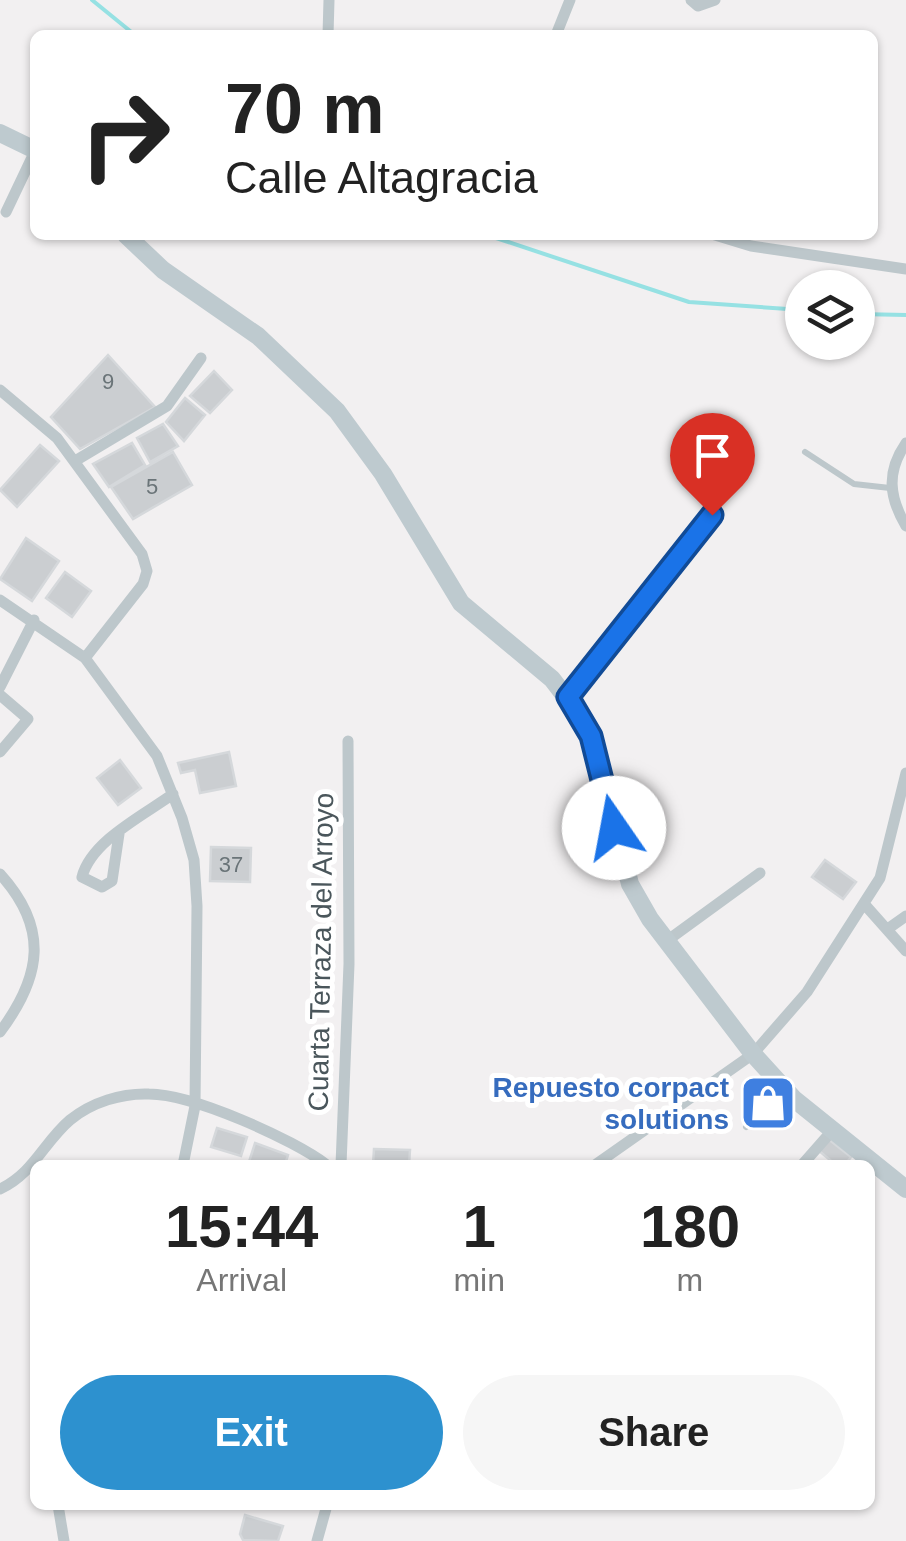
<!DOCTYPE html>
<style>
:root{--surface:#fff;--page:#f6f6f6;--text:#222;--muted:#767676;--accent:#2d91cf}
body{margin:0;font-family:Arial,sans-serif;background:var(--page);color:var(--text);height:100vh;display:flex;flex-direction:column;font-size:38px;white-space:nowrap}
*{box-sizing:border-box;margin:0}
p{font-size:32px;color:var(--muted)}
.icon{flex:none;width:55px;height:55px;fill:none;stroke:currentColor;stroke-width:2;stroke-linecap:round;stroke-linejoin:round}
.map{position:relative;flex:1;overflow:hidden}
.panel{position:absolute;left:30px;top:1160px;width:845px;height:350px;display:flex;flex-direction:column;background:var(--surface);border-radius:15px;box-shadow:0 2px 8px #0004}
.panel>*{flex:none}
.banner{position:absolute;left:30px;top:30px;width:848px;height:210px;border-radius:15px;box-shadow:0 2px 8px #0004;background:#fff;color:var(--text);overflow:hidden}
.tools{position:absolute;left:785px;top:270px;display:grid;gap:20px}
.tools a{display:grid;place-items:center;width:90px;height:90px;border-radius:50%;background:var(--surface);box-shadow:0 2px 8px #0004;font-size:50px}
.pin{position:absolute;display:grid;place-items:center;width:85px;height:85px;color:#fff;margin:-102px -42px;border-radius:50% 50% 50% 0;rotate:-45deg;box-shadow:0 0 10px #0007}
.pin .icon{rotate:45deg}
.me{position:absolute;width:110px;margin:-55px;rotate:348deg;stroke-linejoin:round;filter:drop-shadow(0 0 8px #0008)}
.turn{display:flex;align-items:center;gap:35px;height:210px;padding:0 30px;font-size:45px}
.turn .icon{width:130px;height:130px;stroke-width:2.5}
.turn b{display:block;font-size:70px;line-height:85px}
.eta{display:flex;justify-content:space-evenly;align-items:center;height:170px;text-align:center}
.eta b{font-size:60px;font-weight:700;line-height:70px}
.cta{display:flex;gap:20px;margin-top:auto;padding:20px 30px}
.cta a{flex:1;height:115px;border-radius:60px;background:var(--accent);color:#fff;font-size:40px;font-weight:700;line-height:115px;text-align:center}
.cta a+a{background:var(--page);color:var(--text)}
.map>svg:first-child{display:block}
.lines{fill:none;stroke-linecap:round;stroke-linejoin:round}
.stream{stroke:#96e1e3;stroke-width:4}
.building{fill:#cbced1;stroke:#d5d8db;stroke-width:2.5}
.lane{stroke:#bdc7cb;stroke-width:6}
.street{stroke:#bdc7cb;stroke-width:11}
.secondary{stroke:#becacf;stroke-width:18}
.route-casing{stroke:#114b97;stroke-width:25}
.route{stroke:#1a73e8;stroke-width:18}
.labels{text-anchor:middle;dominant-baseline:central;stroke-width:10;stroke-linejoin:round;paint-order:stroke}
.number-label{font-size:22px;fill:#6a7478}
.street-label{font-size:28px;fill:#4a565b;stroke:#fff}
.shop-label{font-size:28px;font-weight:bold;fill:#366cbe;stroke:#fff;text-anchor:end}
</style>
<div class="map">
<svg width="906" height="1541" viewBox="0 0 906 1541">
<rect width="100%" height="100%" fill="#f2f0f1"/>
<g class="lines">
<path class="stream" d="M92 0 135 35
M487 235 689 302 802 310
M858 314 906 315"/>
</g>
<path class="building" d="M108 355 155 407 80 449 51 417Z
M214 371 232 390 210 413 190 396Z
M185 398 205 415 184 441 166 422Z
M163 424 178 446 150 462 137 438Z
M132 443 145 465 109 487 93 464Z
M40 445 59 461 17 507 0 490Z
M173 452 192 485 133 519 111 487Z
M26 538 59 561 32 601 0 579Z
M65 572 91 591 72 617 46 598Z
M229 752 236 786 200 793 195 770 181 773 178 763Z
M120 760 141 788 118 805 97 778Z
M211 847 251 848 250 882 210 881Z
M825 860 856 882 843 899 812 877Z
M217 1128 247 1137 241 1156 211 1147Z
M827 1138 851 1157 845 1165H836L818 1150Z
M255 1143 288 1155 285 1165H248Z
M374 1149 410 1150 409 1165H373Z
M245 1515 283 1526 278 1541 243 1540 240 1534Z"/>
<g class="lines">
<path class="lane" d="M805 452 854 484 890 488
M746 1127 784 1090"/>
<path class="street" d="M691 0 698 6 715 0
M328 35 329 0
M556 35 570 0
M6 212 35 151
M715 235 751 246 906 269
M0 390 57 438 142 554 147 571 143 584 85 658
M906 443C886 472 889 497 906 526
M75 461 167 406 201 358
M0 600 85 658 157 756 182 818 194 860 197 906 195 1106 183 1165
M0 687 34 620
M0 695 28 719 0 752
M568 697 712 515
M119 834 112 881 102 887 82 877C91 841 144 815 173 794
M0 874C49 928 42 976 0 1032
M866 906 906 951
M889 928 906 916
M668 940 760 873
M341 1165 349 964 348 741
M595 1165 753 1054 807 992 880 878 906 773
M802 1165 831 1132
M0 1189C33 1174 44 1142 70 1120 92 1102 122 1093 149 1094 192 1094 293 1139 327 1165
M58 1505 64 1541
M317 1541 327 1505"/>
<path class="secondary" d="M0 133 35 150
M126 235 163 270 258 336 337 411 383 474 461 603 552 679 581 717 602 772 630 884 650 919 753 1054 794 1099 906 1189"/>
</g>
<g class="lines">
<g class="route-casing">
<path id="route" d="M614 828 591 736 568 697 712 515"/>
</g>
<use href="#route" class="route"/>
</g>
<defs>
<g id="shop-square" transform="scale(2.875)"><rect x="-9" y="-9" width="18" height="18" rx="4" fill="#3f7fe0" stroke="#fff"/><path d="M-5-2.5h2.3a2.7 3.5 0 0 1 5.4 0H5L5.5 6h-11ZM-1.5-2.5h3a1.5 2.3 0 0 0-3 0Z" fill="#fff"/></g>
</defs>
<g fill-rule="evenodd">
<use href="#shop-square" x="768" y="1103"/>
</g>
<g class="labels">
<g class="number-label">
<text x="108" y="381">9</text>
<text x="152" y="486">5</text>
<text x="231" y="864">37</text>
</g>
<g class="street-label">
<text transform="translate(321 952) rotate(-89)">Cuarta Terraza del Arroyo</text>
</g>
<g class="shop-label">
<text x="729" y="1087">Repuesto corpact<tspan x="729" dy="32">solutions</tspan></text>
</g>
</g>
</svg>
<div class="tools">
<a><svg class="icon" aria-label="layers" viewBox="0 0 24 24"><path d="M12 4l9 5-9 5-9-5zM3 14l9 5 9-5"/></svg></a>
</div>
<div class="pin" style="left:712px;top:515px;background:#d93025"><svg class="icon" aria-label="arrive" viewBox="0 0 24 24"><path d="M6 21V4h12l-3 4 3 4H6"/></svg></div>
<svg class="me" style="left:614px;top:828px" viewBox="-20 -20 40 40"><circle r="19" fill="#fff"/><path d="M0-13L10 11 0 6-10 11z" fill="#1a73e8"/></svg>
<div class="banner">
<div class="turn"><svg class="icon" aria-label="right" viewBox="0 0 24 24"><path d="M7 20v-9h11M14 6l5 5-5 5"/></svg><div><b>70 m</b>Calle Altagracia</div></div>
</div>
<section class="panel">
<div class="eta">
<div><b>15:44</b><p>Arrival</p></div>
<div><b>1</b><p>min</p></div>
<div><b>180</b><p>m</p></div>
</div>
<div class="cta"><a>Exit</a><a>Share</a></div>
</section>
</div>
